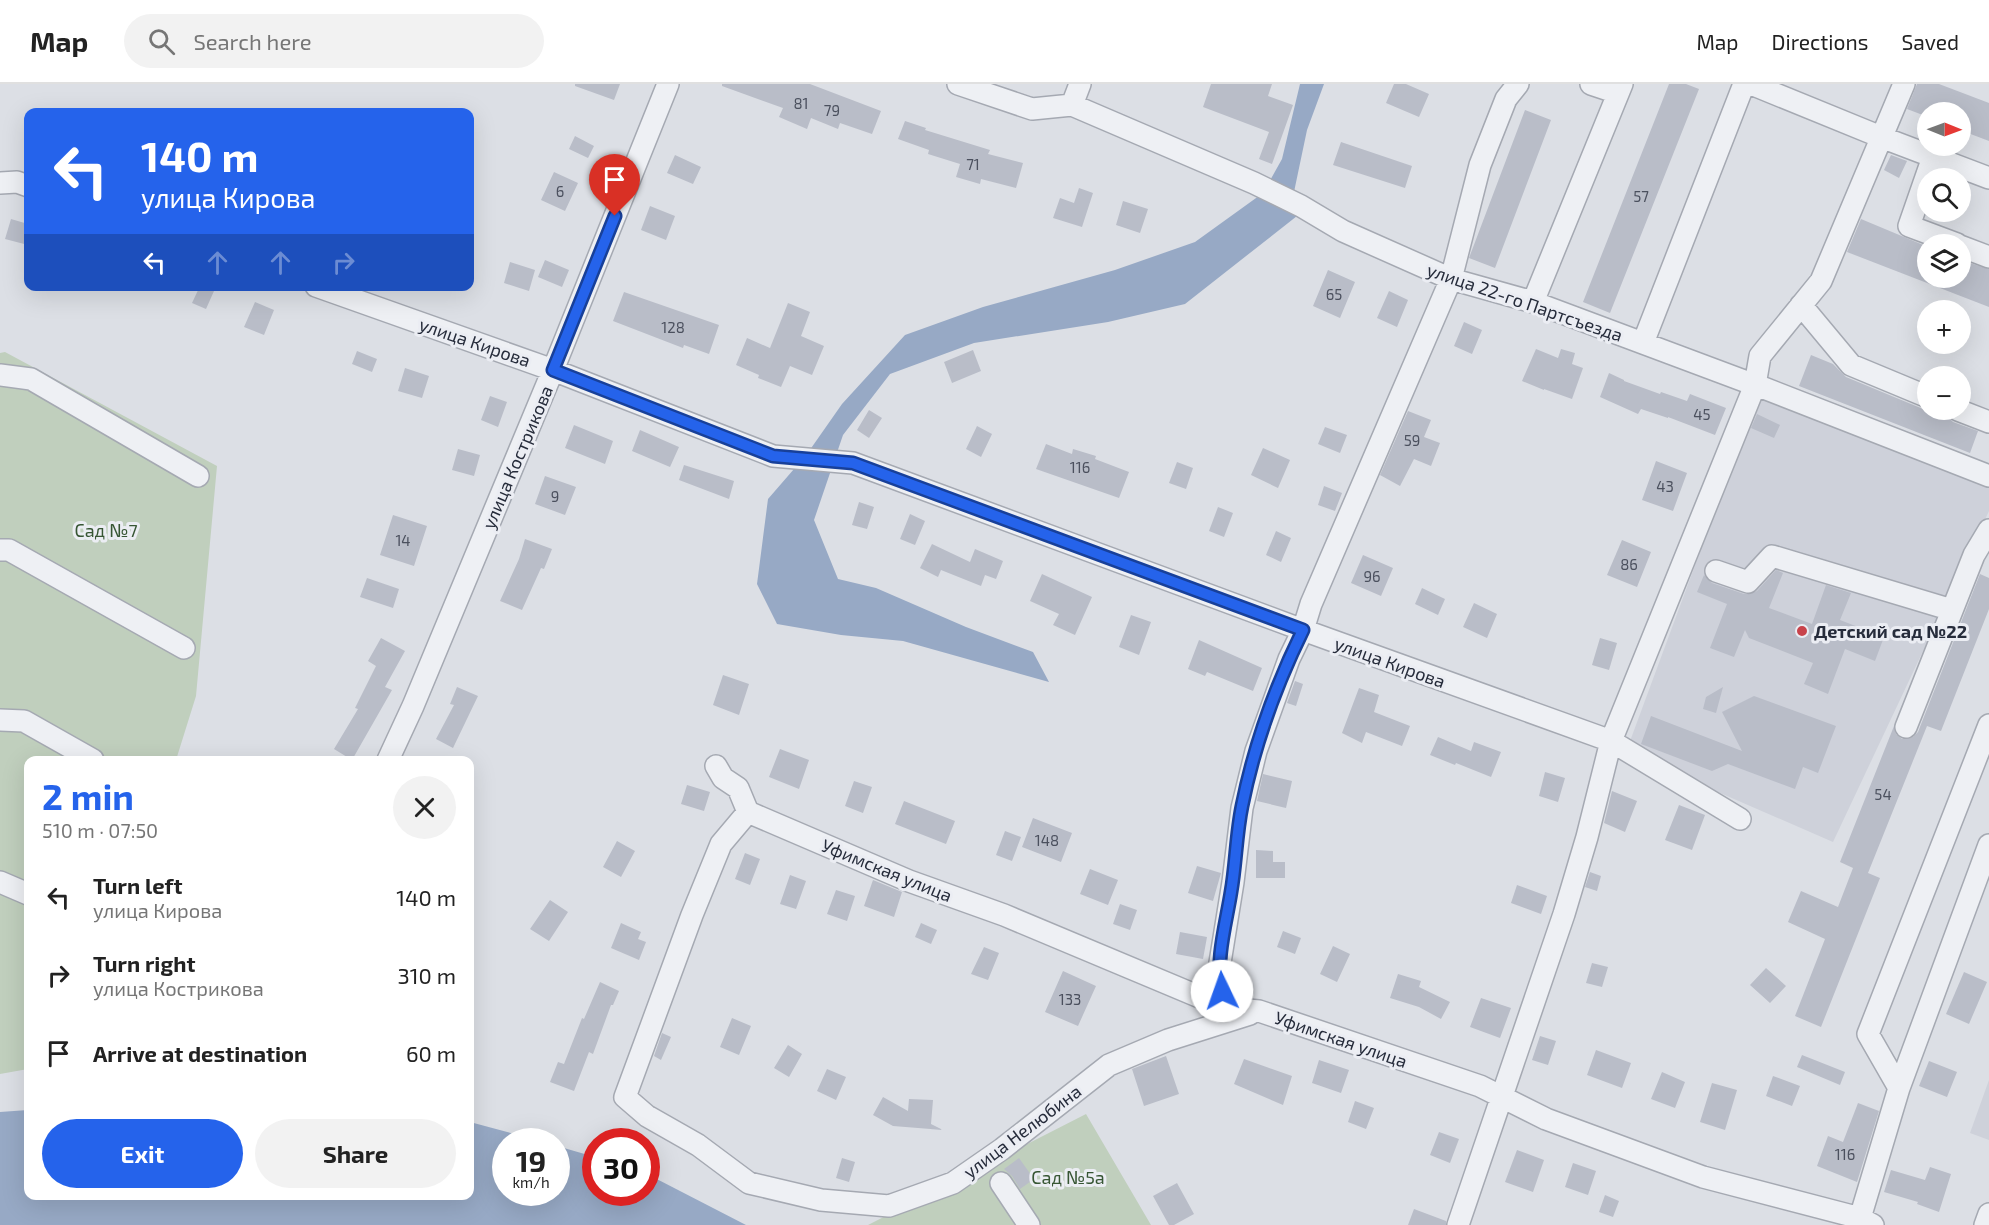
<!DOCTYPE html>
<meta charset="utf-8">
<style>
:root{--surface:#fff;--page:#f2f2f2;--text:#222;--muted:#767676;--line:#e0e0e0;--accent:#2563eb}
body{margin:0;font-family:"Exo 2",sans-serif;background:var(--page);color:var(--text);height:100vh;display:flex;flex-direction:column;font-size:22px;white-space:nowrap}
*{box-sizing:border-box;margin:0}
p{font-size:20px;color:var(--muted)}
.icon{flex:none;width:33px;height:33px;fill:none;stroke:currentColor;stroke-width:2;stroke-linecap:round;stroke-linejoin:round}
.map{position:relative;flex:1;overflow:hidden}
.side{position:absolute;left:24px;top:672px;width:450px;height:444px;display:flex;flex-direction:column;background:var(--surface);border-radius:12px;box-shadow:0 6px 24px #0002}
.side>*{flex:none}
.banner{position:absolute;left:24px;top:24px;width:450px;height:183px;border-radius:12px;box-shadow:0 6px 24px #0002;background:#2563eb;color:#fff;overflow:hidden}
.needle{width:39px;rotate:91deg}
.tools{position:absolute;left:1917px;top:18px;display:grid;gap:12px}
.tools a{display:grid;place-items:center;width:54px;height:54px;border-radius:50%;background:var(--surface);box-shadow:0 6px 24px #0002;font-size:30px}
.speed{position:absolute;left:492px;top:1044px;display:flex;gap:12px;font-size:30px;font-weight:700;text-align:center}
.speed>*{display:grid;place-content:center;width:78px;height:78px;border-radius:50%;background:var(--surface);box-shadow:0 6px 24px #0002;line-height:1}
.speed small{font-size:15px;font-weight:400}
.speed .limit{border:9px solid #d22;background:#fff;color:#111}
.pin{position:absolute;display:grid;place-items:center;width:51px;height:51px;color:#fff;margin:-62px -26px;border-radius:50% 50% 50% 0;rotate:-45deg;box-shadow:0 0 6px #0007}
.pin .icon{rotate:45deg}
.me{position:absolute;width:66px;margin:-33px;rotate:357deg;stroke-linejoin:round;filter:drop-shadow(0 0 4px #0008)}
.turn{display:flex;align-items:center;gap:21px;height:126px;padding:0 18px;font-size:27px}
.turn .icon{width:78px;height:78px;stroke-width:2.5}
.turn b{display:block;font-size:42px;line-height:51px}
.lanes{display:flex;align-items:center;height:57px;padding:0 18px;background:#0003;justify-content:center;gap:30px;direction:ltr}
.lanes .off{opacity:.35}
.round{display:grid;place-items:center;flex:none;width:63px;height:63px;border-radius:32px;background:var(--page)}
.overview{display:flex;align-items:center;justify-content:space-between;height:102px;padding:0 18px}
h1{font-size:36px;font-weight:700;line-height:45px;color:var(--accent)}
.action{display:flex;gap:12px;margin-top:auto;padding:12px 18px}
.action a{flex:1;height:69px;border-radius:36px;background:var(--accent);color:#fff;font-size:24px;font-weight:700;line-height:69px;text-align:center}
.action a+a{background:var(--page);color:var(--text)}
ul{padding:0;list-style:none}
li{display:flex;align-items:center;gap:18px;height:78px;padding:0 18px}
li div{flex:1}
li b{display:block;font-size:22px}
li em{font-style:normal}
header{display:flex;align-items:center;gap:36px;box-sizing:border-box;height:84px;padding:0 30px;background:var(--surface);border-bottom:2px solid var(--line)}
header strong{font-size:28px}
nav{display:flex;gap:33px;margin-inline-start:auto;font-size:21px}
.search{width:420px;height:54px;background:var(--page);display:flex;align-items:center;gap:15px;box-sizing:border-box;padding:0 21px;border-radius:33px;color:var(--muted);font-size:22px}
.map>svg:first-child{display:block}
.built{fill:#ced1da}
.green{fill:#c0cfbd}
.water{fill:#97a9c5}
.building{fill:#b9bdc8}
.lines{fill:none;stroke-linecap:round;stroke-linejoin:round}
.minor-casing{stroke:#a5a9b2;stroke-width:24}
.minor{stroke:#eef0f4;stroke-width:21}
.route-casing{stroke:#184099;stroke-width:15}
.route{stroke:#2563eb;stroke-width:10}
.poi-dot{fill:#c8434b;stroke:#ebedf3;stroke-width:2}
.labels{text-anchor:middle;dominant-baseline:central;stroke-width:6;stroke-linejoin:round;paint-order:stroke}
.number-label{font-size:15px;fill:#4b505e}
.street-label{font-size:18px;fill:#262c3b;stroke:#ebedf3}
.park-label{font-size:18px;fill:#375634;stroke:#ebedf3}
.poi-label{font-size:18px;font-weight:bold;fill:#262c3b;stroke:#ebedf3;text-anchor:start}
</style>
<header>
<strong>Map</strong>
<div class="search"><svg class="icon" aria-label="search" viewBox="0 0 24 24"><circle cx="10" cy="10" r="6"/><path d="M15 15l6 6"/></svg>Search here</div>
<nav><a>Map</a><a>Directions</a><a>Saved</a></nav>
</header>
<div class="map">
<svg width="1989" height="1141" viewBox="0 0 1989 1141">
<rect width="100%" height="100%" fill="#dcdfe5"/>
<path class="built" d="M1761 303 1989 401V427L1833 758 1626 668Z
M1989 996V1056L1970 1049Z"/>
<path class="green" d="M5 268 217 382 196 612 176 676H28V985L0 990V269Z
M1086 1030 1151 1141H868Z"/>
<path class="water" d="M1300 0H1324L1307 46 1290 127 1297 132 1185 220 1108 238 974 259 890 290 843 351 814 436 838 495 876 504 966 543 1033 568 1049 598 903 557 841 551 777 540 757 500 768 415 807 370 842 320 905 251 983 223 1115 186 1195 158 1263 109 1282 75Z
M28 1026V1112H470V1038L540 1057 506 1058V1108H556L557 1062 595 1073 596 1108H646L647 1090 746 1141H0V1028Z"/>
<path class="building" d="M575 0H620L614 16 575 2Z
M722 0H810L881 27 872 50 840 39 838 45 811 34 807 45 779 33 783 24 722 2Z
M1211 0H1272L1268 12 1293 21 1272 80 1259 75 1269 48 1203 23Z
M1394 0H1406L1429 10 1419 33 1386 19Z
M1669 0H1686L1699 5 1610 229 1583 218Z
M1917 0H1939L1989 19V57L1960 46V28H1928V33L1907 25Z
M1525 26 1551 36 1495 184 1469 174Z
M905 37 926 44 925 46 990 66 988 70 1023 79 1016 104 981 95 980 100 956 93 960 80 928 70 929 66 898 55Z
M575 52 594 62 588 74 569 65Z
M1341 58 1412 82 1405 104 1333 81Z
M675 71 701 83 693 100 667 89Z
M1891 71 1907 77 1899 94 1884 86Z
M554 88 578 99 565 127 541 116Z
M1079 104 1093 109 1082 143 1053 134 1060 114 1074 119Z
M1123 117 1148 125 1140 149 1116 141Z
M650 122 675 132 666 156 641 146Z
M11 135 28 140V161L5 155Z
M1861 135 1928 163V194H1960V176L1989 185V223L1847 168Z
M545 176 569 186 562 203 538 193Z
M510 178 535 186 529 207 504 199Z
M1328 186 1355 198 1340 234 1313 222Z
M200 202 214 207 206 225 192 219Z
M1389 207 1408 216 1397 243 1377 234Z
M624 208 719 241 709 270 684 261 683 264 613 237Z
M255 218 274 226 264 251 244 243Z
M788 219 810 228 801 252 824 262 812 291 790 282 781 303 758 294 759 291 736 281 747 254 770 264Z
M1464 238 1482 246 1472 270 1454 262Z
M1536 265 1558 274 1561 265 1575 269 1572 280 1583 284 1572 315 1544 305V306L1522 297Z
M973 266 981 287 952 299 944 278Z
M357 267 377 275 372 288 352 280Z
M1811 271 1833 280 1846 293 1923 325 1946 326 1948 333 1953 338 1978 347 1970 369 1799 302Z
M405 284 429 292 422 314 398 307Z
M1609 289 1624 296V297L1660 310 1661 308 1687 317 1690 310 1726 324 1715 351 1668 333V334L1641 325 1638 330 1600 313Z
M490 312 507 318 498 343 481 336Z
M869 326 882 334 869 354 857 346Z
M1408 327 1431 336 1424 353 1440 359 1431 382 1414 375 1400 402 1380 391Z
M1757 330 1780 341 1774 354 1751 344Z
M574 341 613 357 605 380 565 364Z
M977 342 992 350 981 373 966 365Z
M1325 343 1347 351 1340 369 1318 360Z
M640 346 679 363 670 383 632 367Z
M1046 360 1072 370 1073 365 1096 372 1095 375 1129 388 1119 414 1036 385Z
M1263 364 1290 376 1278 404 1251 391Z
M458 365 480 371 474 392 452 386Z
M1656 377 1687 389 1673 427 1642 416Z
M1177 378 1193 384 1186 405 1169 399Z
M684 381 734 397 729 415 679 396Z
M545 392 576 403 565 431 535 420Z
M1324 402 1342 409 1335 427 1318 421Z
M859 418 874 423 867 445 852 441Z
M1218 423 1233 429 1224 453 1209 447Z
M910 430 925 437 915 461 900 455Z
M393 431 427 442 414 482 380 471Z
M1276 447 1291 454 1281 478 1266 471Z
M525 455 552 465 544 485 541 484 522 526 500 517 519 475Z
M1622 456 1651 468 1637 503 1607 491Z
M932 460 970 478 975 465 1003 477 996 495 985 491 981 502 941 486 938 493 920 484Z
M1363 471 1393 484 1381 512 1351 499Z
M1776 486 1783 489 1769 524 1812 540 1826 501 1851 509 1840 536 1884 553 1875 577 1845 565 1828 610 1804 600 1813 579 1749 554 1745 546 1734 573 1710 564 1727 520 1697 508 1704 491 1712 499 1744 510H1750L1757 507Z
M1042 490 1092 513 1075 551 1053 541 1059 530 1030 517Z
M1980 490 1989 494V525L1941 647 1927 642 1868 789 1880 794 1821 943 1795 932 1825 855 1788 838 1801 807 1838 823 1853 784 1840 778 1894 642 1896 650 1902 655 1913 653 1918 648Z
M367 494 399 505 393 524 360 513Z
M1422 504 1445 515 1438 531 1415 520Z
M1474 519 1497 530 1487 554 1463 543Z
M1131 531 1151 538 1139 571 1119 563Z
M381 554 405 567 385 603 392 606 352 676 334 665 358 625 355 624 376 582 368 577Z
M1600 554 1617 559 1609 586 1592 581Z
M1199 556 1262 584 1253 607 1207 588 1205 592 1188 585Z
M723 591 749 600 739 631 713 621Z
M1295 597 1303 600 1296 622 1287 619Z
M457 603 478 612 453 664 436 655 454 621 450 620Z
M1723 603 1716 629 1703 625 1706 613Z
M1359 604 1379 611 1374 628 1410 642 1402 662 1366 648 1362 659 1342 649Z
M1754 612 1836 642 1818 689 1803 683 1795 705 1728 680 1712 687 1641 660 1651 632 1742 667 1722 628Z
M1438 653 1471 667 1474 658 1501 668 1491 693 1456 679 1455 681 1430 671Z
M780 665 809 676 799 705 769 693Z
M1545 688 1565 694 1558 718 1539 712Z
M1263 690 1292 697 1286 724 1257 717Z
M854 697 872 703 863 729 845 722Z
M687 701 710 708 704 727 681 720Z
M1612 707 1637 717 1625 748 1604 739Z
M904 717 955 737 946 760 895 740Z
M1679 721 1705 731 1692 766 1665 756Z
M1033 734 1072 749 1061 778 1022 763Z
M1005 747 1021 753 1012 777 996 771Z
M617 757 635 767 621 793 603 783Z
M1256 766 1273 767V778H1285V794H1256Z
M745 769 760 775 750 801 735 795Z
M1197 782 1221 789 1213 817 1188 809Z
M1090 785 1118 796 1108 821 1080 810Z
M1590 788 1601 792 1597 807 1585 803Z
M790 791 806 797 796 825 780 820Z
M873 796 902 808 894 833 864 822Z
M1517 801 1547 812 1541 830 1511 819Z
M836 806 855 812 847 837 827 830Z
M550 816 568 828 549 857 530 845Z
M1120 820 1137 826 1130 846 1113 840Z
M621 839 641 848 638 855 646 858 639 876 611 864Z
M921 839 937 846 931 860 915 853Z
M1283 847 1301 854 1295 870 1277 863Z
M1180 848 1207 853 1203 875 1176 870Z
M1333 862 1350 870 1337 898 1320 890Z
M984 863 999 869 988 896 971 890Z
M1592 879 1608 883 1602 903 1586 899Z
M1766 884 1786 902 1770 919 1750 901Z
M1063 887 1096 902 1078 942 1045 928Z
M1964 888 1987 898 1969 940 1946 930Z
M1398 890 1421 897 1419 903 1450 918 1441 935 1419 923 1390 914Z
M600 898 619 907 613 921H611L593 970 589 968 574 1007 550 998 558 978 564 980 582 934 584 935Z
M1481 914 1511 924 1500 954 1470 943Z
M732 934 751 942 739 971 720 963Z
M662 949 671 953 661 976 654 972Z
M1540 952 1556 957 1548 981 1532 976Z
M788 961 802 970 789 993 774 984Z
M1596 966 1631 979 1622 1004 1587 991Z
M1802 971 1845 988 1840 1001 1797 983Z
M1166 972 1179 1010 1144 1022 1132 985Z
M1244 975 1292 992 1283 1021 1234 1000Z
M1319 976 1349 986 1341 1009 1312 999Z
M1929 977 1957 988 1947 1013 1919 1002Z
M827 985 846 993 836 1016 817 1007Z
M1662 988 1685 998 1675 1024 1651 1015Z
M1773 992 1800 1002 1792 1022 1766 1012Z
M1712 999 1737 1006 1725 1046 1700 1038Z
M883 1013 908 1027 909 1015 933 1016 931 1040 943 1046 893 1042 873 1031Z
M1355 1017 1374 1024 1366 1045 1348 1038Z
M1858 1019 1879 1027 1857 1098 1817 1082 1828 1052 1843 1058Z
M1439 1048 1459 1055 1450 1079 1430 1071Z
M1517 1066 1544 1076 1533 1108 1505 1098Z
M842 1074 855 1078 849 1098 836 1094Z
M1019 1074 1034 1095 1020 1105 1012 1092 1004 1085Z
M1573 1079 1596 1087 1588 1111 1565 1103Z
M1930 1083 1951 1090 1939 1128 1917 1120 1918 1118 1884 1108 1891 1086 1925 1096Z
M1177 1099 1194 1130 1174 1141H1169L1153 1112Z
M1605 1111 1619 1117 1613 1133 1599 1128Z
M1414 1125 1446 1137V1141H1408Z"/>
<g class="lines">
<g class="minor-casing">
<path id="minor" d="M958 0 1032 25 1072 21 1254 99 1301 122 1343 147 1451 195 1533 218 1755 301
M1591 0 1618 9
M1751 0 1881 53 1989 94
M1072 21 1080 0
M1933 73 1909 142 1957 160
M0 99 17 98 28 102
M1960 162 1989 173
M316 202 553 286 773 372 853 379 1303 546 1611 657 1740 735
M1533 218 1622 0
M1801 221 1851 281 1928 313
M1643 259 1744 0
M0 291 31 295 198 392
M1751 299 1989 392
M1958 326 1989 338
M0 466H9L184 564
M1716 487 1748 498 1772 472 1952 526
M0 636 24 637 93 676
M1906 643 1974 471 1989 446
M388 676 413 622 553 286 668 0
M716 682 723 694 738 704 748 728
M748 728 909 797 1004 831 1226 924 1259 927 1480 1002 1546 1035 1703 1093 1860 1134 1873 1141
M748 728 721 760 692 831 625 1013 647 1032 698 1061 749 1099 821 1116 889 1122 953 1099 1002 1065 1109 981 1168 956 1250 930
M0 798 28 810
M1226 924 1218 891 1233 798 1242 724 1256 667 1289 575 1303 546 1311 520 1451 195 1480 81 1506 15 1518 0
M1899 1004 1989 761
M1001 1099 1029 1141
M1860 1134 1899 1004 1868 950 1989 641
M1458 1141 1564 830 1587 753 1611 657 1755 301 1760 272 1821 197 1904 0
M1985 1141 1989 1130"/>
</g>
<use href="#minor" class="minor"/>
</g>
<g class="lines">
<g class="route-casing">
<path id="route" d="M615 132 553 286 773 372 853 379 1303 546C1276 601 1254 662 1242 722 1236 751 1236 780 1231 808 1226 840 1215 876 1222 907"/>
</g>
<use href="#route" class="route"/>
</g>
<circle class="poi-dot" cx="1802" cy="547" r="6"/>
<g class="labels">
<g class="number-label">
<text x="801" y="19">81</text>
<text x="832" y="26">79</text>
<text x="973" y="80">71</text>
<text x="560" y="107">6</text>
<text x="1641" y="112">57</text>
<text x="1334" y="210">65</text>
<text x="673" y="243">128</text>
<text x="1702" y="330">45</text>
<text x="1412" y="356">59</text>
<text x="1080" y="383">116</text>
<text x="1665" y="402">43</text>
<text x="555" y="412">9</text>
<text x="403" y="456">14</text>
<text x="1629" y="480">86</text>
<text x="1372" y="492">96</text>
<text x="1883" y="710">54</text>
<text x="1047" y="756">148</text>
<text x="1070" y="915">133</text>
<text x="1845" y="1070">116</text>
</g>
<g class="street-label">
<text transform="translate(1525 218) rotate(19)">улица 22-го Партсъезда</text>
<text transform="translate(475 258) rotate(19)">улица Кирова</text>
<text transform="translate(517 373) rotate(-67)">улица Кострикова</text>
<text transform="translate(1390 578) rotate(20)">улица Кирова</text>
<text transform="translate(887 786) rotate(22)">Уфимская улица</text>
<text transform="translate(1341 955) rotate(19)">Уфимская улица</text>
<text transform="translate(1022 1047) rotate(-37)">улица Нелюбина</text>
</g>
<g class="park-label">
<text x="106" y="446">Сад №7</text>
<text x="1068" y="1093">Сад №5а</text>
</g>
<g class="poi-label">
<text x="1814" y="547">Детский сад №22</text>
</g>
</g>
</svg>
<div class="tools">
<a><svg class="needle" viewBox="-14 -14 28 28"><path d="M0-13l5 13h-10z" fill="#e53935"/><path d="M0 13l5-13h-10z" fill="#767676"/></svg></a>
<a><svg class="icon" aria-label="search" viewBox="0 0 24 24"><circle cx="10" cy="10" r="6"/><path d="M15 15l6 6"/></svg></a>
<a><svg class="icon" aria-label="layers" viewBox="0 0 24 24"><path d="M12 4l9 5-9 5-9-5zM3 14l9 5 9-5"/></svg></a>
<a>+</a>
<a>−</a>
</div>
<div class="speed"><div>19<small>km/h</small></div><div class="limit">30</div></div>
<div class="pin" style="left:615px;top:132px;background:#d93025"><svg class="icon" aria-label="arrive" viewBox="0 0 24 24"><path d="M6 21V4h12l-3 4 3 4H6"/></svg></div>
<svg class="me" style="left:1222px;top:907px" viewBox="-20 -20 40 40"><circle r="19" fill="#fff"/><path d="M0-13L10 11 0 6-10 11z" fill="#2563eb"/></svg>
<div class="banner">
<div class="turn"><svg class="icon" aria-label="left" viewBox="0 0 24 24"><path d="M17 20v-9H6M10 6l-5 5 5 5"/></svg><div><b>140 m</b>улица Кирова</div></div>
<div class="lanes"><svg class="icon" aria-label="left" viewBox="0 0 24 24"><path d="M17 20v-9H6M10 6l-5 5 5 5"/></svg><svg class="icon off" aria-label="ahead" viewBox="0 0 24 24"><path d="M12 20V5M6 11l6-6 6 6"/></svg><svg class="icon off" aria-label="ahead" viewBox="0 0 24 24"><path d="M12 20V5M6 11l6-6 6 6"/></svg><svg class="icon off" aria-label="right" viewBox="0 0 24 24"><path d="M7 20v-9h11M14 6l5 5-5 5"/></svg></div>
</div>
<section class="side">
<div class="overview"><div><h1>2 min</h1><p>510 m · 07:50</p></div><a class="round"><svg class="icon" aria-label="close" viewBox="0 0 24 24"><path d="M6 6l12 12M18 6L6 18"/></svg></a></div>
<ul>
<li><svg class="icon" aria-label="left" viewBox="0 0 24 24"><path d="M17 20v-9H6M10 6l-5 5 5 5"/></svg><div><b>Turn left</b><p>улица Кирова</p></div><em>140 m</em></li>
<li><svg class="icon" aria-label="right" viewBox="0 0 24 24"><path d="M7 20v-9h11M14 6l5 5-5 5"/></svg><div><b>Turn right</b><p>улица Кострикова</p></div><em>310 m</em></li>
<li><svg class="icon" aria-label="arrive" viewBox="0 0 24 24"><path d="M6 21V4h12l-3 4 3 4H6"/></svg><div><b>Arrive at destination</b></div><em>60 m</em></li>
</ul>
<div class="action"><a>Exit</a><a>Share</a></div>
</section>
</div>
